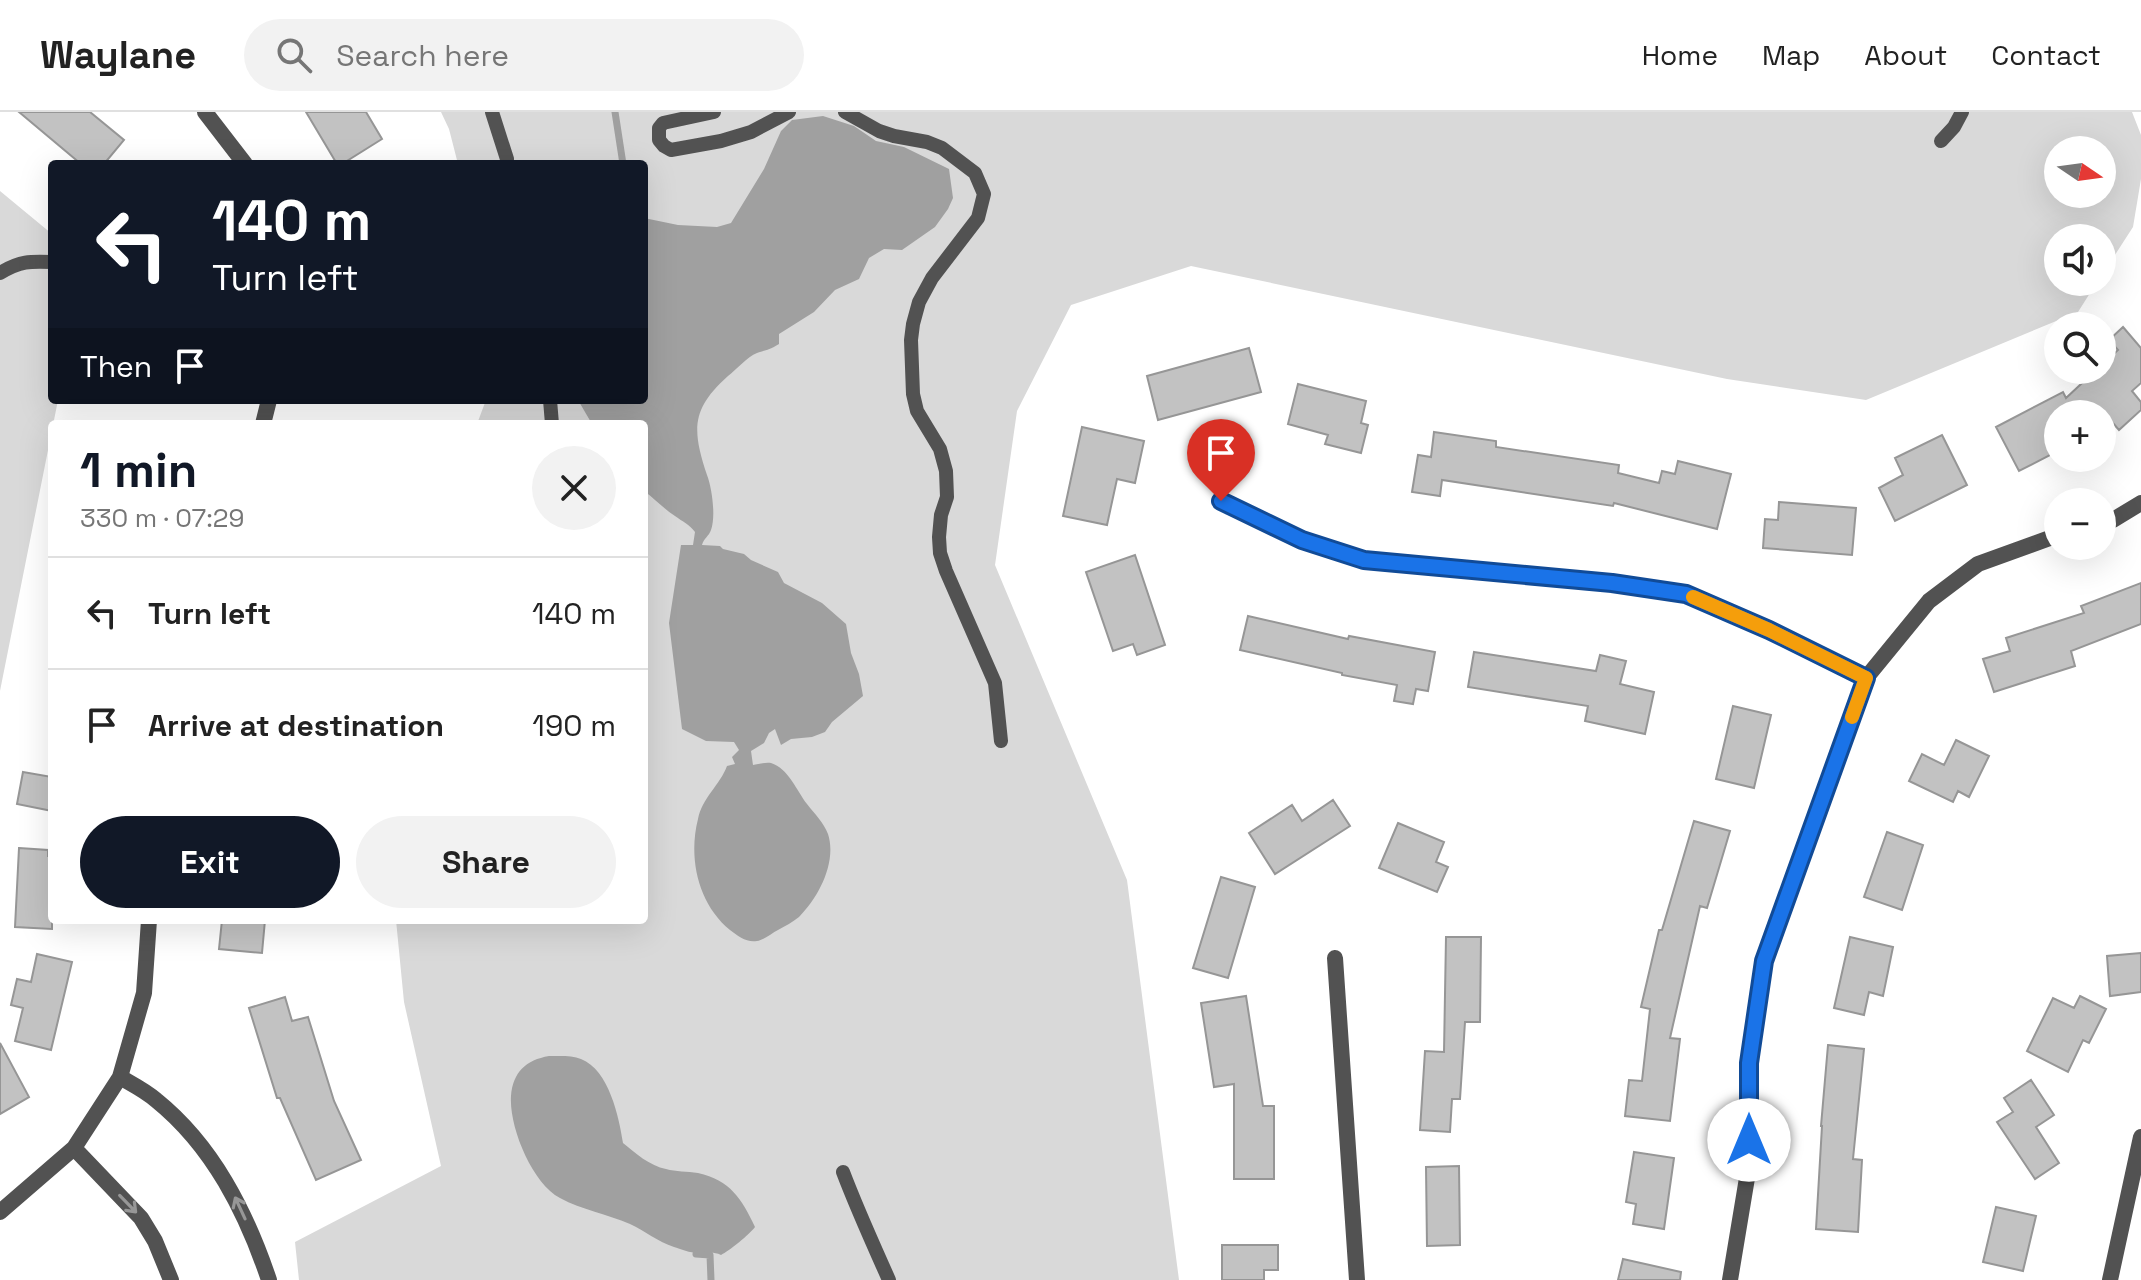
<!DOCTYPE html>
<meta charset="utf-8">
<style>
:root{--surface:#fff;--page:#f2f2f2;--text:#222;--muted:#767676;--line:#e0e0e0;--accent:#111827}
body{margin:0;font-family:"Space Grotesk",sans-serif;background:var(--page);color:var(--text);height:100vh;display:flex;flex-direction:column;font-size:30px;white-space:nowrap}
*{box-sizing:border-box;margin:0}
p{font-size:26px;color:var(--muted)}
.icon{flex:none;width:44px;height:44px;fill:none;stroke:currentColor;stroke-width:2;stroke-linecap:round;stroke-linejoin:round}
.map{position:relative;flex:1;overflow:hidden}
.panel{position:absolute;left:48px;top:308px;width:600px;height:504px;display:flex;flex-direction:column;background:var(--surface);border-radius:8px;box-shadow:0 8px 32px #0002}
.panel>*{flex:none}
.guide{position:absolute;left:48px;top:48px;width:600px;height:244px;border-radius:8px;box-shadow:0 8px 32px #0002;background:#111827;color:#fff;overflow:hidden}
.needle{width:52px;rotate:103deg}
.buttons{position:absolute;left:2044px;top:24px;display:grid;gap:16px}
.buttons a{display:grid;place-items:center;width:72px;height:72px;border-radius:50%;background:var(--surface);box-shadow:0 8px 32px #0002;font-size:40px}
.pin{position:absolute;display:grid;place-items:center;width:68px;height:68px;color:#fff;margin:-82px -34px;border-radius:50% 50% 50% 0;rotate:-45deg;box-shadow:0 0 8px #0007}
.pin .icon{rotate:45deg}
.me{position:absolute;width:88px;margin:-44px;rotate:0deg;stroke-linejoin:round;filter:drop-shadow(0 0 6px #0008)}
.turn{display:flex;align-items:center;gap:28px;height:168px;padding:0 32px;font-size:36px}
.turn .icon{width:104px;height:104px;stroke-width:2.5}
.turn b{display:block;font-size:56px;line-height:68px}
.then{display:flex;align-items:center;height:76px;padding:0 32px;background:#0003;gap:16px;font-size:30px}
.round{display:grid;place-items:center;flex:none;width:84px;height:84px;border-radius:42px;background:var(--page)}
.head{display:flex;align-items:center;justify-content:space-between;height:136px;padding:0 32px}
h1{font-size:48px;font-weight:800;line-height:60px;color:var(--accent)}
.cta{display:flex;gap:16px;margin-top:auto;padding:16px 32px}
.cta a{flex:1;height:92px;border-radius:48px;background:var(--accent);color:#fff;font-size:32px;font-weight:800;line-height:92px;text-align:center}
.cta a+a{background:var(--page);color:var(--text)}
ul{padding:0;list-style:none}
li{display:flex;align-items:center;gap:24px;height:112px;padding:0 32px;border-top:2px solid var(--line)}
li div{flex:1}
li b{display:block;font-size:30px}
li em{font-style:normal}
header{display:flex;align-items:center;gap:48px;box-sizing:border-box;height:112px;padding:0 40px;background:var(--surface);border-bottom:2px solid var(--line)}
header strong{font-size:38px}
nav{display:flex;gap:44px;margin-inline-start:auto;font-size:28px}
.search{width:560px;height:72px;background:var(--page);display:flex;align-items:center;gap:20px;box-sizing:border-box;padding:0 28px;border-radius:44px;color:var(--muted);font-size:30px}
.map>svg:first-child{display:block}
.green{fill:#d9d9d9;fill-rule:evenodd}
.water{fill:#a0a0a0}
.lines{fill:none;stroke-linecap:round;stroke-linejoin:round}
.stream{stroke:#a0a0a0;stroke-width:7}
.building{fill:#c2c2c2;stroke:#969696;stroke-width:2}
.lane{stroke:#525252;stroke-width:14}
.street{stroke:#525252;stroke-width:16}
.oneway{stroke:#979797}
.route-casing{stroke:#114b97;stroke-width:20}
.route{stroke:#1a73e8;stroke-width:14}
.slow{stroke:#f59e0b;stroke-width:14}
</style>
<header>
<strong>Waylane</strong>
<div class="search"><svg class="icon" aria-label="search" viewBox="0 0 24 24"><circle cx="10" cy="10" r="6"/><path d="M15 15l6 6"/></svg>Search here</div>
<nav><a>Home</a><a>Map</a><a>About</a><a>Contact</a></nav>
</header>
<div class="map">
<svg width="2141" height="1168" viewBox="0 0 2141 1168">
<rect width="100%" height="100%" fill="#fff"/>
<path class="green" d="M441 0H2132L2141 23V67L2133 115 2102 163V126H2058V170H2097L2078 200 1866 288 1727 267 1191 154 1071 193 1017 299 995 453 1127 768 1179 1168H299L295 1130 441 1054 404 890 396 808H644V312H477L486 288H644V52H458L449 17ZM2058 38H2102V82H2058Z
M0 79 52 122V288H58L0 579Z"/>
<path class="water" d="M823 4 854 14 876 29 904 35 949 57 953 86 948 97 935 115 902 138 884 137 869 146 859 167 835 178 814 200 779 222V232C768 239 767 237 757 241 747 245 737 257 728 264 691 297 692 318 707 363 712 376 716 404 711 418 709 424 704 426 702 433L720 434 723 437 744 442 751 448 778 460 784 471 822 491 846 512 851 541 859 562 863 584 832 610 825 620 812 625 791 627 781 633 775 617 769 621 764 631 751 639 753 653C758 652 766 650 771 651 788 656 797 679 807 692 814 701 824 711 828 722 837 750 819 785 799 805 793 810 785 814 778 818 772 821 764 828 757 829 747 831 738 824 730 818 698 792 688 746 698 707 702 686 720 673 727 654L735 652 732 645 739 638 734 630 706 629 682 617 669 511 681 433H693L695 420C689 412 683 410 675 404 664 397 655 387 644 379V312H592L578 288H644V106L678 113 717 115 731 111 764 57 781 19 792 8Z
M549 944C559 944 572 943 581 947 609 958 619 1005 623 1031 635 1041 650 1054 666 1057 676 1060 687 1059 698 1061 730 1068 742 1087 755 1115 750 1122 729 1139 721 1143 712 1139 707 1142 697 1141 691 1141 680 1137 674 1135 658 1130 645 1119 630 1112 607 1102 582 1098 560 1086 532 1071 509 1015 511 984 513 960 526 948 549 944Z"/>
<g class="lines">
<path class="stream" d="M615 0 623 52
M696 1142 710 1143 711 1168"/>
</g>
<path class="building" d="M19 0H90L124 28 104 52H81Z
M306 0H366L382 27 342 52H337Z
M2123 215 2141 236V271L2132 279 2141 290V298L2119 318 2105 302H2058V339L2019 359 1996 315 2063 280 2066 286 2096 258H2102V253L2118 238 2109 228Z
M1249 236 1261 280 1158 308 1147 264Z
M1298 272 1366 289 1361 311 1368 313 1361 341 1325 332 1328 323 1288 312Z
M1082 315 1144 329 1135 371 1117 367 1107 413 1063 404Z
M1434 320 1496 329V335L1619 353 1618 361 1659 371 1662 359 1675 362 1678 349 1731 362 1717 417 1614 391 1613 394 1442 368 1440 384 1412 380 1418 343 1431 345Z
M1942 323 1967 373 1895 409 1879 376 1903 363 1895 346Z
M1779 390 1856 396 1852 443 1763 436 1765 407 1778 408Z
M1135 443 1165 533 1137 543 1133 532 1113 539 1086 460Z
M2141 471V512L2071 539 2075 554 1994 580 1983 547 2010 539 2006 526 2084 501 2081 494Z
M1248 504 1348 527 1349 524 1435 540 1428 579 1416 577 1413 592 1394 589 1397 573 1342 563V561L1240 538Z
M1474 540 1596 559 1600 543 1626 549 1620 572 1654 580 1645 622 1585 609 1588 594 1468 575Z
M1733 594 1771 603 1754 676 1716 667Z
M1956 628 1989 644 1969 685 1958 679 1953 690 1909 669 1922 642 1944 653Z
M23 660 52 665V699L17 692Z
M1333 688 1350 714 1275 762 1249 721 1292 693 1302 709Z
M1694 709 1730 719 1707 796 1700 794 1670 926 1680 927 1670 1009 1625 1004 1629 968 1642 969 1650 897 1641 895 1659 818H1662Z
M1398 711 1444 730 1436 750 1448 755 1437 780 1379 756Z
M1887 720 1923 733 1902 798 1864 785Z
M19 736 48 738V744H52V817L15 815Z
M1221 765 1255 775 1228 866 1193 856Z
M222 808H265L262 841 219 837Z
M1446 825H1481L1480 910H1465L1460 987H1452L1450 1020 1420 1018 1425 939 1444 940Z
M1850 825 1893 835 1883 884 1869 880 1864 903 1834 896Z
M2141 841V880L2110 884 2107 844Z
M37 842 72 850 51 938 15 929 23 896 11 893 17 867 31 870Z
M1246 884 1263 994H1274V1067H1234V972L1214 975 1201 891Z
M2080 884 2106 897 2089 931 2083 928 2068 960 2027 939 2053 886 2074 896Z
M285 885 292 909 308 905 334 989 361 1048 316 1068 280 986H277L249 896Z
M0 931 29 985 0 1002Z
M1828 933 1864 937 1853 1047 1862 1048 1858 1120 1816 1117 1822 1014H1821Z
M2031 968 2054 1003 2036 1015 2059 1051 2035 1067 1997 1010 2013 1000 2004 986Z
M1634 1040 1674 1046 1664 1117 1633 1112 1636 1092 1626 1090Z
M1459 1054 1460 1133 1427 1134 1426 1055Z
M1996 1095 2036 1104 2023 1159 1983 1150Z
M1222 1133H1278V1158H1264V1168H1222Z
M1623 1147 1681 1160 1680 1168H1618Z"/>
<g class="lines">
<path class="lane" d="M492 0 507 47
M714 0 663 11 659 16V28L664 34 671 38 721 29 751 20 789 0
M845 0 879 19 894 24 927 30 942 36 975 61 984 82 978 106 932 166 919 190 913 212 911 228 913 282 917 299 940 337 946 359 947 385 941 403 939 425 940 441 946 459 995 571 1001 629
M1941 29 1954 15 1962 0
M0 161C20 149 30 149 52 150
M550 288 552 312
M843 1060C857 1097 873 1132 889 1168"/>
<path class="street" d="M205 0 245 52
M263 312 269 288
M1221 389 1302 428 1364 448 1612 471 1686 482 1769 518 1866 566
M2102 411 2113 408 2141 391
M1335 846 1357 1168
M120 965C132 972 146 979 156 988 213 1034 246 1100 269 1168
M74 1036 141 1106 155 1129 171 1168
M0 1100 74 1036 120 965 144 881 149 808
M1730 1168 1749 1054V951L1764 849 1866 566 1929 489 1978 452 2058 423
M2110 1168 2141 1025"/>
</g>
<defs><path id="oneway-shaft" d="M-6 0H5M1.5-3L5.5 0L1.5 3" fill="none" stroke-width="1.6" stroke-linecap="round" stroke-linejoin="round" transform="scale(2)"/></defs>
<g class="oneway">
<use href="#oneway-shaft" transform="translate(128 1092) rotate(46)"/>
<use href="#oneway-shaft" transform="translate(240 1096) rotate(-115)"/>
</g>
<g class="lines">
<g class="route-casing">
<path id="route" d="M1221 389 1302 428 1364 448 1612 471 1686 482 1769 518 1866 566 1764 849 1749 951V1028"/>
</g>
<use href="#route" class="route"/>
<path class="slow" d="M1693 485 1769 518 1866 566 1852 605"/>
</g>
</svg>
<div class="buttons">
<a><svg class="needle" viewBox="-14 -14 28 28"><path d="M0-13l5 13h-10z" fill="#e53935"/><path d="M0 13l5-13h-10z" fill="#767676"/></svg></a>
<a><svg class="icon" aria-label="sound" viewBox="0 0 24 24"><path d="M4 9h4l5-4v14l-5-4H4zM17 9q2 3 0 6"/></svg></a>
<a><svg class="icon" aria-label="search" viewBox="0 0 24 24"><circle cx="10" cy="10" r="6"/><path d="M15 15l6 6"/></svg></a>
<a>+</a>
<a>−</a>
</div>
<div class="pin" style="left:1221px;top:389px;background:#d93025"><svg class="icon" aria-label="arrive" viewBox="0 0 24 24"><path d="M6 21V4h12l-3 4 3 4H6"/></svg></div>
<svg class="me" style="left:1749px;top:1028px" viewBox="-20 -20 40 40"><circle r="19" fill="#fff"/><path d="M0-13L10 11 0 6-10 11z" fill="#1a73e8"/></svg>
<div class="guide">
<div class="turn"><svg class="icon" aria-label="left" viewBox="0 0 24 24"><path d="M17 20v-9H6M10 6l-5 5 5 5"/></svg><div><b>140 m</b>Turn left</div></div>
<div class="then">Then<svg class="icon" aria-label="arrive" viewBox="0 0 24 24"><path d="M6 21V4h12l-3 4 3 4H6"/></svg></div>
</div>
<section class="panel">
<div class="head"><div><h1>1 min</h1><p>330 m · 07:29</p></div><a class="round"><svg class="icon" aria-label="close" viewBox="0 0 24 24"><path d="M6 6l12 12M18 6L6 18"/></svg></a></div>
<ul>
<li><svg class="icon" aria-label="left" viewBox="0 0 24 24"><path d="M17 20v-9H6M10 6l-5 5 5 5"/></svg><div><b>Turn left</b></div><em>140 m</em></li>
<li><svg class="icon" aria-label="arrive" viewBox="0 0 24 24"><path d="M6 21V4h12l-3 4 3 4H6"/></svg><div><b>Arrive at destination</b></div><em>190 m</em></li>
</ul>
<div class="cta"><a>Exit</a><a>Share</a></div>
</section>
</div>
